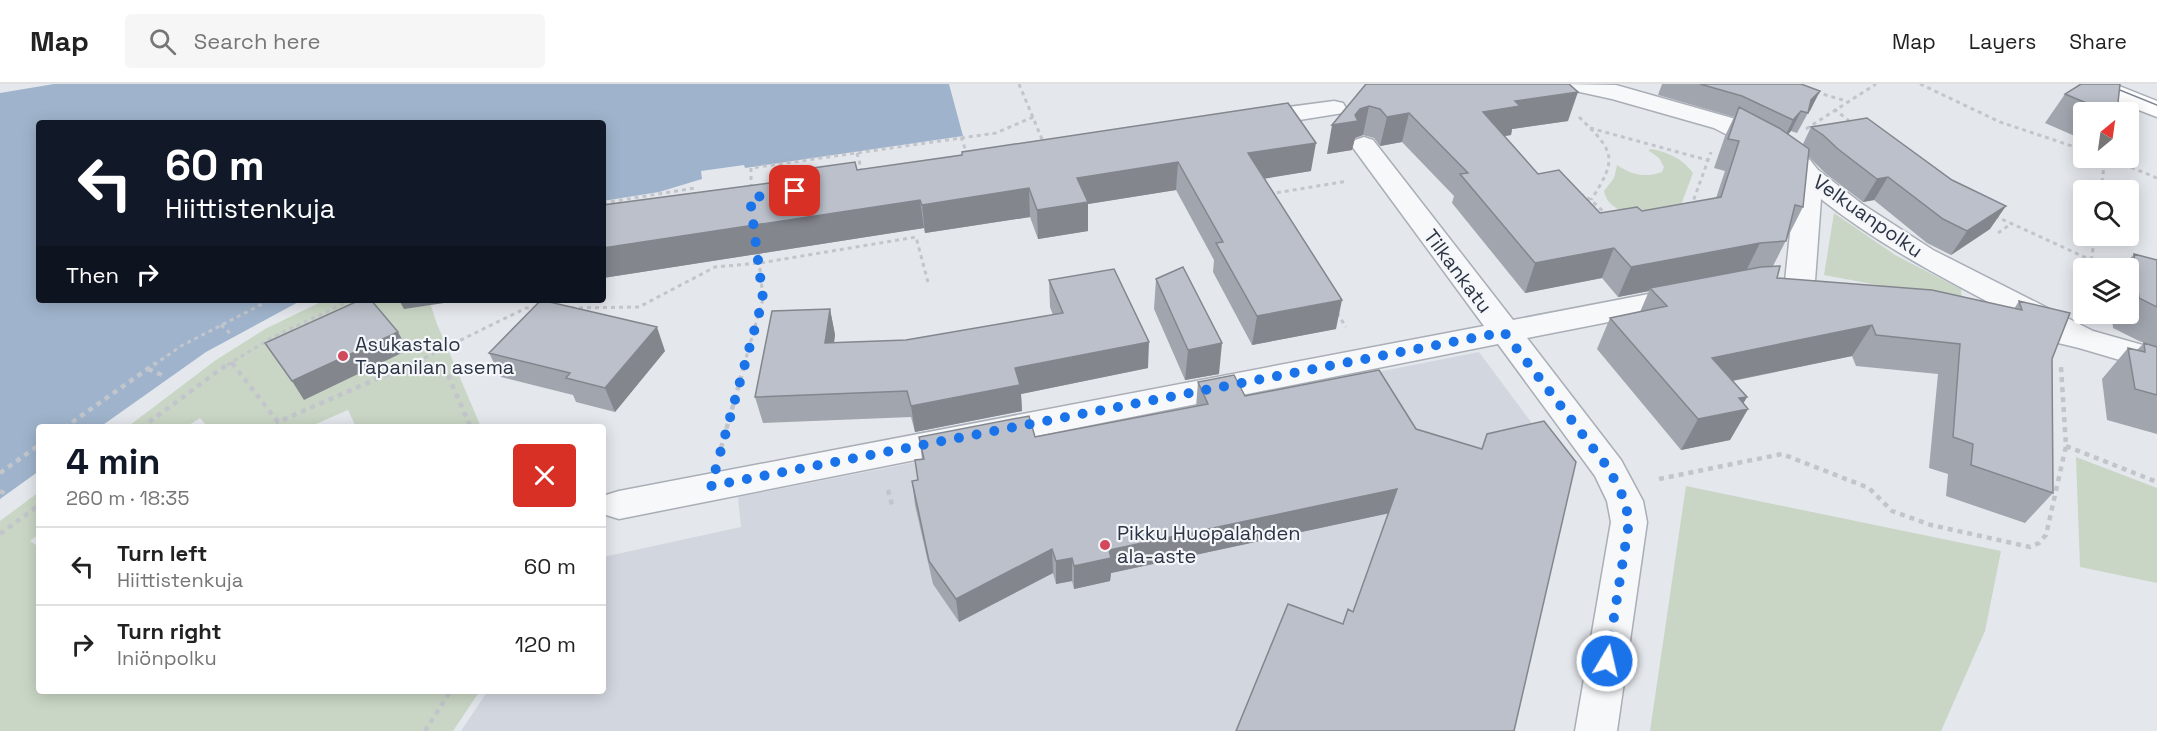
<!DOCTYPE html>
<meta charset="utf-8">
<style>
:root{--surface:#fff;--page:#f6f6f6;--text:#222;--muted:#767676;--line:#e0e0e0;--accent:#111827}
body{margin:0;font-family:"Space Grotesk",sans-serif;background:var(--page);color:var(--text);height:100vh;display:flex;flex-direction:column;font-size:22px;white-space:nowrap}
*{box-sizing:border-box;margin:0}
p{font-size:20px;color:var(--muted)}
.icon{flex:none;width:33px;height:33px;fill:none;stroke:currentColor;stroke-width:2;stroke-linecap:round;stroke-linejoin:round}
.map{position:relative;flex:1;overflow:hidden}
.side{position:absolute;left:36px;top:340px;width:570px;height:270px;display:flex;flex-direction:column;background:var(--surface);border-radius:6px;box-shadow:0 3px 15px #0003}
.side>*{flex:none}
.banner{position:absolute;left:36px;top:36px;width:570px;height:183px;border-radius:6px;box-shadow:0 3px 15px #0003;background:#111827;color:#fff;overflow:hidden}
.needle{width:39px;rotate:29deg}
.controls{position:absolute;left:2073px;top:18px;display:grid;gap:12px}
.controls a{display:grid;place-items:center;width:66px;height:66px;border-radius:6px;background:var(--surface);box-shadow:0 3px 15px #0003;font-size:30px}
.pin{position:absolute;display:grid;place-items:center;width:51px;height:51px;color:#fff;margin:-26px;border-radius:12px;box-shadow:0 3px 9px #0006}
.me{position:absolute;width:66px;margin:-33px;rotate:9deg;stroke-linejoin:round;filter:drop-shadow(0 0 4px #0008)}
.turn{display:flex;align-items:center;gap:21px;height:126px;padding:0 30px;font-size:27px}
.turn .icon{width:78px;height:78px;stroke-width:2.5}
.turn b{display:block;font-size:42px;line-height:51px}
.then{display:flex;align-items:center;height:57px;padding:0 30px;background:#0003;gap:12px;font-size:22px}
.round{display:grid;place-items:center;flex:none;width:63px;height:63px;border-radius:6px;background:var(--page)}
.head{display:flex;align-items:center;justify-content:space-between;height:102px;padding:0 30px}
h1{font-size:36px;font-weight:700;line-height:45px;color:var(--accent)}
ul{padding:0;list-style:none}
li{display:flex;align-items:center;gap:18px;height:78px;padding:0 30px;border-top:2px solid var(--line)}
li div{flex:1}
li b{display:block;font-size:22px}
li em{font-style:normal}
header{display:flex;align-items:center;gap:36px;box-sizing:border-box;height:84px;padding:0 30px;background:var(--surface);border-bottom:2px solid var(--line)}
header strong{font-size:28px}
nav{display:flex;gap:33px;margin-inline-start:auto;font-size:21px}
.search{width:420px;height:54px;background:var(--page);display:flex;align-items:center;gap:15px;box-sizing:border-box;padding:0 21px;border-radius:6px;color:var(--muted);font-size:22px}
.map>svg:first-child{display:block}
.built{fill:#d2d6de}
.green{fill:#c9d6c5}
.water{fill:#9fb4cc}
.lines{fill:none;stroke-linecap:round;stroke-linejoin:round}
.street-casing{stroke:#a9aeb7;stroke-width:3}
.secondary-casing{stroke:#a9aeb7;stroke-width:3}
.path-far1{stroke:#c2c5cb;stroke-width:3;stroke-dasharray:4 4;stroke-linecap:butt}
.path{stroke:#c2c5cb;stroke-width:4.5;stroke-dasharray:5 5;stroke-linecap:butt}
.street{fill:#f7f8fa;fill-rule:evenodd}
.secondary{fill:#fff;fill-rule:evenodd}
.tram{stroke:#7d8696;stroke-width:1.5}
.wall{fill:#a1a5ae}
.shaded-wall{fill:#83868d}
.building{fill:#bbc0ca;stroke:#83868d;stroke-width:1.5}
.route{stroke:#1a73e8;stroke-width:10;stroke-dasharray:0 18}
.poi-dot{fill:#d1495b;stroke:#f4f6f9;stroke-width:2}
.labels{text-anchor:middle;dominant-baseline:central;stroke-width:4.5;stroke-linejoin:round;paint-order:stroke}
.street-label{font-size:20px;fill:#2b3445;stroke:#f4f6f9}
.poi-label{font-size:20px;fill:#2b3445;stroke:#f4f6f9;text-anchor:start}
</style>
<header>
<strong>Map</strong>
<div class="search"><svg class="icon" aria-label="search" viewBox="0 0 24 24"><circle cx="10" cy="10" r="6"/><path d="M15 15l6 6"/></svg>Search here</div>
<nav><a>Map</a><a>Layers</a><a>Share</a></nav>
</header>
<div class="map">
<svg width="2157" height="647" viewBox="0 0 2157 647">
<rect width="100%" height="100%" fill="#e4e7ec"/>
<path class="built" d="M1479 268 1569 389 1508 647H461L487 608H603V473L741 443 738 413Z"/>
<path class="green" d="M1652 65C1669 69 1682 74 1693 89L1678 129C1654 129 1610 137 1604 107L1614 94 1617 81C1631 91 1646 94 1662 88L1664 83 1659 74 1648 66Z
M1834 129 1895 171 1961 205 1962 217 1824 191Z
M325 216H429L437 240 481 343H356L348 326 309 343H208L200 334 186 343 126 344 216 276 265 245Z
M2076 373 2157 404V499L2080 483Z
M1686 402 2001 467 1985 547 1941 647H1650Z
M39 408V450L30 457 39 463V608H479L453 647H0V437Z"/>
<path class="water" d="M54 0H949L963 52 745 84 744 81 701 87 702 95 659 108 603 117V39H39V216H302L206 268 100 343 39 344V387L0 415V9Z"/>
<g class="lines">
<g class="street-casing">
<path id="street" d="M1563 0 1616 1 1732 34 1784 59 1810 76 1818 86 1862 120 1933 166 2093 247 2157 265V287L2079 264 2008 247 2004 240 2008 233 2013 231C1947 196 1880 162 1821 115L1815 197 1810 204 1800 207 1790 204 1785 197 1796 93 1766 71 1714 44 1612 15 1566 5Z
M1334 17 1343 19 1346 24 1343 29 1250 44 1241 41 1237 36 1241 31 1250 28Z
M1364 53 1373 56 1513 236 1685 203 1696 206 1700 213 1696 220 1685 223 1527 254 1621 376 1643 417 1647 438 1617 647H1575L1611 438 1607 417 1595 392 1498 260 619 435 606 431 603 424 606 411 619 407 1484 242 1351 61 1355 56Z"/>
</g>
<g class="secondary-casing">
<path id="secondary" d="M2081 0H2114L2157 17V33L2084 5Z"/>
</g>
<path class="path-far1" d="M1019 0 1044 60
M1920 0 2000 38 2084 66
M1816 8 1846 17
M1834 25 1853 40
M1579 33C1615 68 1618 74 1591 116
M1590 44 1707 76
M1806 45 1876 0
M961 53 967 70
M857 69 862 88
M2109 74 2157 94
M751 104V84L996 49 1033 33
M2101 106 2105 74
M1269 110 1348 97
M1580 110 1591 116 1607 131
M603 119 695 104
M1691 123 1711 68
M1995 132 2091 176 2127 184
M1998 149 2012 139
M2090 184 2095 152
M571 224 639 223 715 183 760 179 916 153 929 202
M1337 229 1346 243
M221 241 232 251
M231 278 233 281
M154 281 181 262 270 216
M227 281 275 252 351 216
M410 281 526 224H537
M744 281 763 215 758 165"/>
<path class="path" d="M232 279 278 338 413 279
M444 282 471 344
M148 285 164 292
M64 344 156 279
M141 344 229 279
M2066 362 2157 398
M721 364 745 279
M0 389 39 361
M1659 395 1782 370 1869 404 1892 427 1931 441 2030 463 2039 459 2046 451 2066 362 2061 283
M888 406 893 425
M0 407 6 410
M0 450 39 421
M425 647 450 608"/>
<use href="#street" class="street"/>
<use href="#secondary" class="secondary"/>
<path class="tram" d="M2105 0 2157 21"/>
</g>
<path class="wall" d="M1366 0 1568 37 1512 45 1511 51 1504 52 1538 90 1600 129 1642 127 1716 114 1725 87 1714 84 1725 52 1734 33 1658 11 1662 0H1801L1820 7 1797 49 1791 47 1788 50 1803 60 1811 43 1990 145 1951 171 1927 159 1874 116 1863 118 1825 89 1808 72 1803 123 1773 182 1777 194 2014 225 2019 217 2052 275 2053 409 2025 439 1946 412 1948 390 1929 384 1938 290 1856 282 1852 272 1733 297 1747 313 1743 319 1748 325 1730 356 1681 366 1597 265 1610 234 1640 228 1649 207 1618 213 1602 194 1525 209 1452 119 1454 112 1402 58 1380 62 1374 54 1363 51 1355 54 1352 66 1327 70Z
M2065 10 2117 28H2084V56L2045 39Z
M1288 19 1311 87 1264 94 1336 245 1252 261 1213 188 1214 176 1176 106 1088 120V147L1038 155 1030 133 925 149 924 144 603 194V121L808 94 962 71V68Z
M2134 170 2157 176V263L2139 257 2113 244 2112 230H2128V184H2122Z
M1156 195 1219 290 1185 296 1154 225Z
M1049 196 1148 284 1021 310 1022 327 915 348 911 333 763 339 755 313 830 225 835 251 834 259 906 256 1053 231 1050 223Z
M2144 259 2157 263V350L2107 336 2102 295 2128 264 2137 266Z
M665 267 615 328 576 318 573 311 501 293 489 269Z
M1198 298 1245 312 1416 345 1482 365 1487 350 1544 337 1343 540 1353 528 1389 429 1111 489 1110 497 1074 505 1072 497 1056 500 1053 489 959 538 933 500 915 421 912 397 918 396 915 376 922 375 919 353H1035L1196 323Z"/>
<path class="shaded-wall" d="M1820 7 1810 27 1807 30 1811 16Z
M1578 8 1568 37 1512 45 1511 51 1474 57 1483 28 1515 17Z
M1369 22 1363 51 1355 54 1352 66 1327 70 1332 41 1355 31 1360 25Z
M1801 27 1791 47 1783 56 1793 36Z
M1409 29 1402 58 1380 62 1387 33Z
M1316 59 1311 87 1245 98 1248 69Z
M1178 78 1176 106 1088 120V147L1038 155 1037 126 1077 94Z
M1888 93 1874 116 1863 118 1877 95Z
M1029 104 1030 133 925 149 922 121Z
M920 116 924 144 603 194V164Z
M2006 122 1990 145 1951 171 1967 147Z
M1760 159 1745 189 1650 204 1649 207 1618 213 1631 183Z
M1614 164 1602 194 1525 209 1535 179Z
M399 216H464L404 225Z
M1342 216 1336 245 1252 261 1257 232Z
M830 225 835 251 830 285 825 259Z
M1872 241 1852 272 1696 304 1712 274Z
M657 243 665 267 615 328 605 304Z
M398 248 408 266 304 316 292 297Z
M1149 258 1148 284 1021 310 1022 327 915 348 911 322 1015 284Z
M1222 259 1219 290 1185 296 1188 266Z
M1747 313 1739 327 1748 325 1730 356 1681 366 1698 335 1739 314Z
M1397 405 1390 429 1111 489 1110 497 1074 505V482L1109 466Z
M1052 465 1053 489 959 538 956 515Z
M1072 474V497L1056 500V477Z"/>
<path class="building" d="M1366 0H1569L1578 8 1515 17 1520 22 1483 28 1538 90 1559 86 1600 129 1637 123 1642 127 1721 113 1739 57 1728 55 1739 23 1779 44 1809 65 1803 123 1795 121 1786 157 1760 159 1631 183 1614 164 1535 179 1460 90 1468 89 1409 29 1387 33 1380 25 1369 22 1360 25 1355 31 1358 37 1332 41Z
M1700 0H1801L1820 7 1811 16 1808 29 1801 27 1793 36 1742 12Z
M2081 0H2120L2117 28H2108L2065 10Z
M1288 19 1316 59 1248 69 1342 216 1257 232 1216 159 1223 158 1178 78 1077 94 1088 118 1037 126 1029 104 922 121 920 116 603 164V121L808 94 806 85 855 78 857 86 962 71V68Z
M1867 34 1952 96 2006 122 1967 147 1943 135 1888 93 1877 95 1838 65 1823 51 1811 43Z
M2134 170 2157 176V223L2139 214Z
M1780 182 1777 194 1932 206 2022 226 2019 217 2070 229 2052 275 2053 409 1971 381 1973 360 1953 353 1960 260 1876 251 1872 241 1712 274 1747 313 1739 314 1748 325 1698 335 1610 234 1667 222 1650 204 1761 183Z
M1183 183 1222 259 1188 266 1156 195Z
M1114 185 1149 258 1015 284 1020 301 911 322 907 307 755 313 772 227 830 225 825 259 906 256 1063 229 1049 196Z
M360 216H371L398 248 292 297 265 259Z
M541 216 657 243 605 304 566 294 570 289 489 269Z
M2144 259 2157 263V311L2135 305 2128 264 2145 268Z
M1379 286 1416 345 1482 365 1487 350 1544 337 1576 378 1514 647H1236L1288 520 1343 540 1348 525 1353 528 1397 405 1109 466 1111 474 1074 482 1072 474 1056 477 1052 465 956 515 929 477 912 397 918 396 915 376 924 375 919 353 1029 332 1035 353 1208 320 1198 298 1234 291 1245 312Z"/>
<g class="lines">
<path class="route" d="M795 107 750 114 763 215 711 402 1504 248 1609 385 1625 417 1629 438 1607 577"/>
</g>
<g class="poi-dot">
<circle cx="343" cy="272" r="6"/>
<circle cx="1105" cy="461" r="6"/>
</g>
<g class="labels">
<g class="street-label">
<text transform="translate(1868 132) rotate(35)">Velkuanpolku</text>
<text transform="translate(1458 187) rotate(53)">Tilkankatu</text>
</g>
<g class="poi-label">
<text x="355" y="260">Asukastalo<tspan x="355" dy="23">Tapanilan asema</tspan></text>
<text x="1117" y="449">Pikku Huopalahden<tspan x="1117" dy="23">ala-aste</tspan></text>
</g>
</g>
</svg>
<div class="controls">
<a><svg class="needle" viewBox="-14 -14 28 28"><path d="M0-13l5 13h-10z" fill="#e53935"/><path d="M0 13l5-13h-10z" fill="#767676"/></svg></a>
<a><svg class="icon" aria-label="search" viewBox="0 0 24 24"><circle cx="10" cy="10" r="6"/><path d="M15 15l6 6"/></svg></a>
<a><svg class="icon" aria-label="layers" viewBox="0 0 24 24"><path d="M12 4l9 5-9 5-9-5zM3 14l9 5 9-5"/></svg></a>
</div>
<div class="pin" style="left:795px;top:107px;background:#d93025"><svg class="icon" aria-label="arrive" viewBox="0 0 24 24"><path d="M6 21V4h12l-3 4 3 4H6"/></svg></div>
<svg class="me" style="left:1607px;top:577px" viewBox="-20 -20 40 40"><circle r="17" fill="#1a73e8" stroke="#fff" stroke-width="3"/><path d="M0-11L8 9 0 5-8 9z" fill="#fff"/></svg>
<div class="banner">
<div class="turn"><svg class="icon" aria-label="left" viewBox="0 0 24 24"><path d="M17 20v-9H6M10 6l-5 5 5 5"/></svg><div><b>60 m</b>Hiittistenkuja</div></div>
<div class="then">Then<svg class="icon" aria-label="right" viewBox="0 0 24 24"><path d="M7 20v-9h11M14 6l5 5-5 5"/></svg></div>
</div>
<section class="side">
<div class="head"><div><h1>4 min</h1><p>260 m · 18:35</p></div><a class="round" style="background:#d93025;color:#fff"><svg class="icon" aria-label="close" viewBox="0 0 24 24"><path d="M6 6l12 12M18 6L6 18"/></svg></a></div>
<ul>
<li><svg class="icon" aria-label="left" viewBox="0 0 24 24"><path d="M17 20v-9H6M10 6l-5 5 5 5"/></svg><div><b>Turn left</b><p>Hiittistenkuja</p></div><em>60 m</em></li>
<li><svg class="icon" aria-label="right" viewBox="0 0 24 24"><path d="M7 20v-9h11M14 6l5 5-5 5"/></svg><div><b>Turn right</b><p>Iniönpolku</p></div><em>120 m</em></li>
</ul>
</section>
</div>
